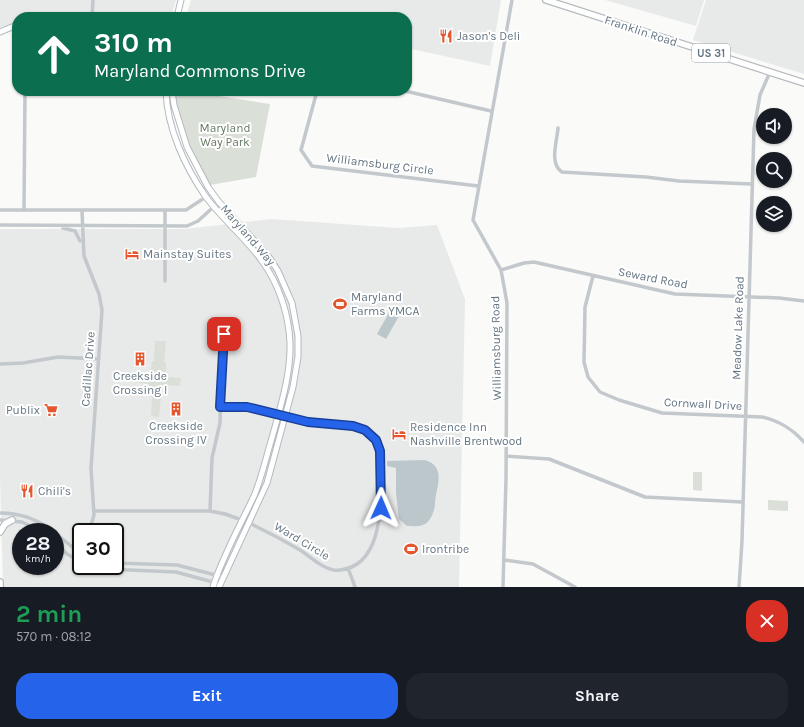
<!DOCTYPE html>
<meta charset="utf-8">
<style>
:root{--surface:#171b24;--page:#20242c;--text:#f1f3f6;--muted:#9ea1a6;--accent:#2563eb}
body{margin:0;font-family:Karla,sans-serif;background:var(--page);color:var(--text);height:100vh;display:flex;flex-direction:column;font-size:15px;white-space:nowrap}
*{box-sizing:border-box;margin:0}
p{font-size:13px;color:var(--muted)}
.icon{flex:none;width:22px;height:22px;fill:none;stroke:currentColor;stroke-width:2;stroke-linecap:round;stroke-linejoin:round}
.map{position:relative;height:587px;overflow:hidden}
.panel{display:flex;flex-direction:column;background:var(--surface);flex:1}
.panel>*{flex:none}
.top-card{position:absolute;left:12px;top:12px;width:400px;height:84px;border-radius:16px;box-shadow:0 1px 3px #0004;background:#0b6e4f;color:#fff;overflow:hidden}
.buttons{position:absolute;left:756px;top:108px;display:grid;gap:8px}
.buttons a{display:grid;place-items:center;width:36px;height:36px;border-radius:50%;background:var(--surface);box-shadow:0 1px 3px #0004;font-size:20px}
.speed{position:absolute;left:12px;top:523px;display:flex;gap:8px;font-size:20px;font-weight:700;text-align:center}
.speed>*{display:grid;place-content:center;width:52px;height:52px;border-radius:50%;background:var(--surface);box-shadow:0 1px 3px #0004;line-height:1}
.speed small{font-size:10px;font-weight:400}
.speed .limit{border:2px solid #111;border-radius:6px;background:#fff;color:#111}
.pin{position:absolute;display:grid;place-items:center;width:34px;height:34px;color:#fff;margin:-17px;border-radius:8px;box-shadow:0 2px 6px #0006}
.me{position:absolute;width:44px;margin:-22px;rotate:1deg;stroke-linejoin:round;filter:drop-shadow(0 0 3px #0008)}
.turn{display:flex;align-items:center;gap:14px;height:84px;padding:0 16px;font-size:18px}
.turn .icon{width:52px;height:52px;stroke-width:2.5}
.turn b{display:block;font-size:28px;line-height:34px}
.round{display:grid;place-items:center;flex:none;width:42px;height:42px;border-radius:16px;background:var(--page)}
.head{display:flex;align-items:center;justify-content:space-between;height:68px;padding:0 16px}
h1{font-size:24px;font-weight:700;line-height:30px;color:#1e9e55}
.primary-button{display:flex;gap:8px;margin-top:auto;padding:8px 16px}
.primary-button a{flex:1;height:46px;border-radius:16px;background:var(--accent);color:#fff;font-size:16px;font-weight:700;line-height:46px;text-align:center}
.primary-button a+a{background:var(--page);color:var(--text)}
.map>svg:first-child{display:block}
.built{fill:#e8e9e9;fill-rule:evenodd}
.green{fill:#dadfd7}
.water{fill:#bbc7cb}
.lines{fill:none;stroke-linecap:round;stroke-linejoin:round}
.secondary-casing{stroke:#b3babf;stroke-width:7}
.primary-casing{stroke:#b5babe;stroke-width:8}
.street{stroke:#c3c8cc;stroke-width:3.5}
.secondary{stroke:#fff;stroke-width:5}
.primary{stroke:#fff;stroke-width:5.5}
.route-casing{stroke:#184099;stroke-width:10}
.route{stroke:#2563eb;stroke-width:7}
.labels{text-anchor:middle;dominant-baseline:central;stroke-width:4;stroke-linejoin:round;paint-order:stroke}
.shield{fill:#fff;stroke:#939fa8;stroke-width:1}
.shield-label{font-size:11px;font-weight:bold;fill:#657683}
.street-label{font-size:12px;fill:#657683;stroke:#fff}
.poi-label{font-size:12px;fill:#657683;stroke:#fff;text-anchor:start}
.park-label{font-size:12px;fill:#687a64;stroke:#fff}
</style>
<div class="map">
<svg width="804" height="587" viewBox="0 0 804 587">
<rect width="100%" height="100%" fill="#fafaf8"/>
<path class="built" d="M0 0H176L171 17H17V22L0 29Z
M191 0H501L490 66 407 48V17H297L284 13 282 17H186Z
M605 0H704L696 26Z
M706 0H804V74L693 40Z
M272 219 398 228 437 225 465 299 459 587H3L0 477V229H185ZM21 532H55V566H21ZM81 532H115V566H81Z"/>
<path class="green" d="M174 91H186L270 104 256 177 210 185C188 151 181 131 174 91Z
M155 341H166L164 362H166V377L181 378 180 386 162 385 159 417 151 416 152 397 148 396 149 384 134 382 135 375 150 376 152 361H154Z
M693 472H702V491L693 490Z
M768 500 788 501V511L768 510Z"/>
<path class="water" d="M390 311 399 316 386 339 377 334Z
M425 460C447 467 436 487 435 503 435 508 432 520 425 524 420 527 413 526 407 526L399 519 396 493V468L387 466V461Z"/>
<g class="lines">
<g class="secondary-casing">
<path id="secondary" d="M177 17 181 0
M0 32 17 25
M166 91C167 128 185 167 206 197 223 220 246 238 262 261 279 284 289 315 290 343 291 375 280 408 272 438 266 457 262 477 254 496 240 526 223 555 213 587
M172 91 174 105 187 147 208 187 219 202 269 257 278 271 292 303 298 336V357L293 387 267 483 219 587"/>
</g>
<g class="primary-casing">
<path id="primary" d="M546 0 804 83
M0 532 5 524 12 520
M0 582V587"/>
</g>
<path class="street" d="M92 17 93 0
M317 91 301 150 312 166 478 186
M405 91 491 111
M558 128C557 141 549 164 562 172L646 177 679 181 752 184
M0 210H186L212 193
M24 210 25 91
M82 211 84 256 99 294 102 310 91 468 94 515 89 532
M165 211V281
M0 225 187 226 198 221 219 202
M63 228 75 231 80 241
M501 270 524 263 534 262 675 294 779 298 804 301
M593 276 585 307 584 362 588 377 600 392 619 400 662 413 762 417C780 421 792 429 804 442
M0 364 23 363 58 357 99 359
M220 407H247L278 414
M506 456 549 459 645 497 742 502
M94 511H210L225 514 242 520
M210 511 212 458 220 423 222 343 224 333
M0 513C21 513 37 519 54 532
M0 520 22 522 43 532
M249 523C266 531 283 540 300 550 308 555 316 563 325 567 329 569 335 571 340 570 379 566 381 514 381 485 381 467 385 446 370 434 356 422 336 427 320 425 308 423 296 419 284 416
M55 533 81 554
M55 542 67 554 81 562
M504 560 533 564 575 587
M115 563 177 565 223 577
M92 566 106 569 176 572 220 584
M348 568 355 587
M503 587 506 479 507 303 501 270 473 220 512 0
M739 587 742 541 754 129 760 95 770 72"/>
<use href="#secondary" class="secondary"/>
<use href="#primary" class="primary"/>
</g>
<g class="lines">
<g class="route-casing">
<path id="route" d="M224 334 220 407H247L308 422 353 426 365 430 376 440 380 451 381 508"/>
</g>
<use href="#route" class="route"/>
</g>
<defs>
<g id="restaurant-bare" transform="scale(1.08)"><path d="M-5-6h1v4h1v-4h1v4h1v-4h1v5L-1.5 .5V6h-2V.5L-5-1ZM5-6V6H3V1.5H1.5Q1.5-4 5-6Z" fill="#e4572e" stroke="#fff" stroke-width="2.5" paint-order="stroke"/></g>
<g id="hotel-bare" transform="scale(1.08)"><path d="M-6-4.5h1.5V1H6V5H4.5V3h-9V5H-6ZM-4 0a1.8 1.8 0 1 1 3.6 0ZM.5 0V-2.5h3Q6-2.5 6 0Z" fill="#e4572e" stroke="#fff" stroke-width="2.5" paint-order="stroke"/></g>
<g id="stadium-bare" transform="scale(1.08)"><path d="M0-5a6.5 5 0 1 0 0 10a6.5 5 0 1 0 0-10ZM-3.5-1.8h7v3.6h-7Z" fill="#e4572e" stroke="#fff" stroke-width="2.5" paint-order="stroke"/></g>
<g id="building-bare" transform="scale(1.08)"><path d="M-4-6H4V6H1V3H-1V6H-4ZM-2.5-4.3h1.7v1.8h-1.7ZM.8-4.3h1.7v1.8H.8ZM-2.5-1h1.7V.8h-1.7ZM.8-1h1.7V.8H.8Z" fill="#e4572e" stroke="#fff" stroke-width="2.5" paint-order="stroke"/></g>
<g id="supermarket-bare" transform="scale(1.08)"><path d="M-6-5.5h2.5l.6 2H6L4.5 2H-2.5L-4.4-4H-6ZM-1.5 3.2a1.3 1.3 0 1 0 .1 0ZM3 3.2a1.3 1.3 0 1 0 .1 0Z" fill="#e4572e" stroke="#fff" stroke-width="2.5" paint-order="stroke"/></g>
</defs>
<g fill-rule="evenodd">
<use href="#restaurant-bare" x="446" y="36"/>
<use href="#hotel-bare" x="132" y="254"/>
<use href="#stadium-bare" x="340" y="304"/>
<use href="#building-bare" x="140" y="359"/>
<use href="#building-bare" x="176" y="409"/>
<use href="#supermarket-bare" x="51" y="410"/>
<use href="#hotel-bare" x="399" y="434"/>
<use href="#restaurant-bare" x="27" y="491"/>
<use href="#stadium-bare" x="411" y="549"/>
</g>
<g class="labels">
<rect class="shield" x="692" y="44" width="38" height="18" rx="3"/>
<g class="shield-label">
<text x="711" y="53">US 31</text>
</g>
<g class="street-label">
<text transform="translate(641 31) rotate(18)">Franklin Road</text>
<text transform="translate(380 164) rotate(7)">Williamsburg Circle</text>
<text transform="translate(248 235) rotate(49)">Maryland Way</text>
<text transform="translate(653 278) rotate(11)">Seward Road</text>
<text transform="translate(738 328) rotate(-88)">Meadow Lake Road</text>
<text transform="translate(496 348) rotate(-91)">Williamsburg Road</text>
<text transform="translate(88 369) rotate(-86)">Cadillac Drive</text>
<text transform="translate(703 404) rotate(3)">Cornwall Drive</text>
<text transform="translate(302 541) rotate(31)">Ward Circle</text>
</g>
<g class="poi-label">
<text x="457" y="36">Jason's Deli</text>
<text x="143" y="254">Mainstay Suites</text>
<text x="351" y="297">Maryland<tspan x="351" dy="14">Farms YMCA</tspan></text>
<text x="140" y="376" text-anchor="middle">Creekside<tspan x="140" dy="14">Crossing I</tspan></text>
<text x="40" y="410" text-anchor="end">Publix</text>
<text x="176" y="426" text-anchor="middle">Creekside<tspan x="176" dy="14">Crossing IV</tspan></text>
<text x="410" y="427">Residence Inn<tspan x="410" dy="14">Nashville Brentwood</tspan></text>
<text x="38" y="491">Chili's</text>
<text x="422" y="549">Irontribe</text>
</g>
<g class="park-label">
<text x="225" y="128">Maryland<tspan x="225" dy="14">Way Park</tspan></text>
</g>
</g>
</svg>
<div class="buttons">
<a><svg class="icon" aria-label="sound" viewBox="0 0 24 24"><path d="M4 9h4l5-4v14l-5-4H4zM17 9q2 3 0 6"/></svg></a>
<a><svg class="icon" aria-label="search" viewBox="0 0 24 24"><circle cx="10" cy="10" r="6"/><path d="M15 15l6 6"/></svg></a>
<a><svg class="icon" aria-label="layers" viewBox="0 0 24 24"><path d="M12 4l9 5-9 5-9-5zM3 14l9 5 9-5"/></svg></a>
</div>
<div class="speed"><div>28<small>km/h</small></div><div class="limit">30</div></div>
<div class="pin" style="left:224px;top:334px;background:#d93025"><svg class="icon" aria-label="arrive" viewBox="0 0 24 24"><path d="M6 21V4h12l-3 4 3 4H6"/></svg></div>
<svg class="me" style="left:381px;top:508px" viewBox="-20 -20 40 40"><path d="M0-17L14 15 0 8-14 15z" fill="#2563eb" stroke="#fff" stroke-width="4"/></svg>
<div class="top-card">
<div class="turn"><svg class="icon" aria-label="ahead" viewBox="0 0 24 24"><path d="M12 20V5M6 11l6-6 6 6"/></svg><div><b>310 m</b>Maryland Commons Drive</div></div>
</div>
</div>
<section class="panel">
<div class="head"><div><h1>2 min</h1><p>570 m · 08:12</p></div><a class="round" style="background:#d93025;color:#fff"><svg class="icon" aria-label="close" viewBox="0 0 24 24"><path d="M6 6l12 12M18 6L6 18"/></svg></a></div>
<div class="primary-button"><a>Exit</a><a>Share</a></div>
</section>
